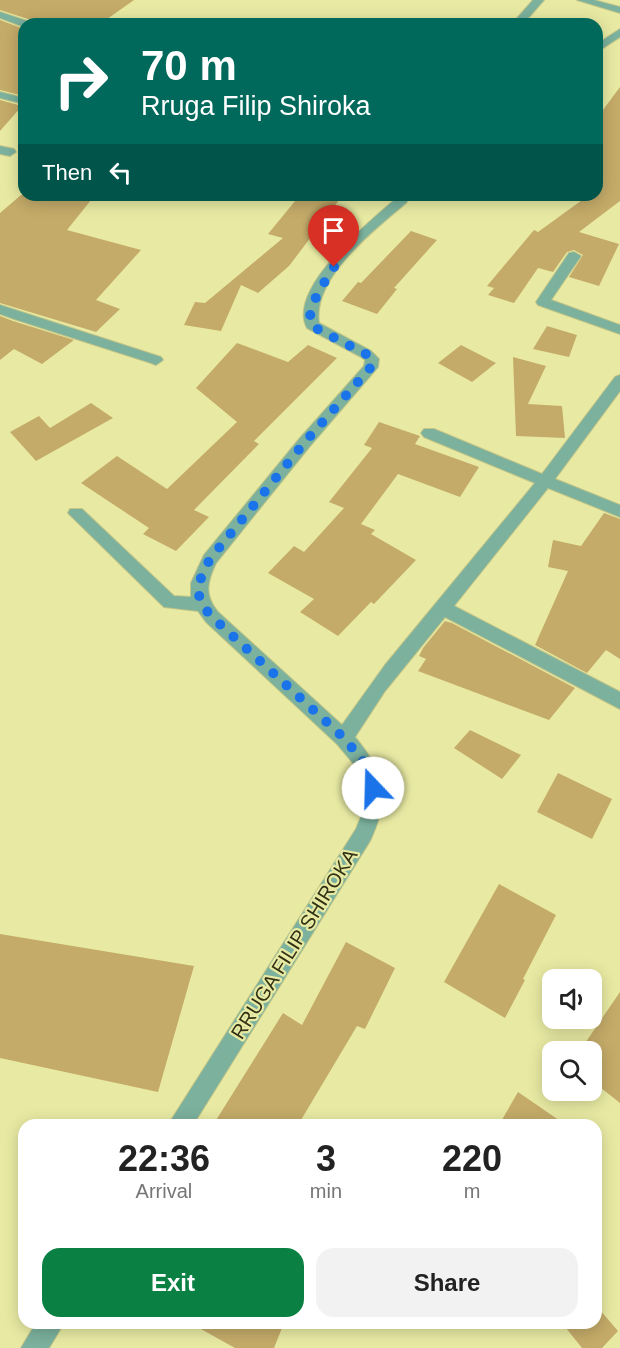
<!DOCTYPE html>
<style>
:root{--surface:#fff;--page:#f2f2f2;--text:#222;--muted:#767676;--accent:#0b8043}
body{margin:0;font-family:Arial,sans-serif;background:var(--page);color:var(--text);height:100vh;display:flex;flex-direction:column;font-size:22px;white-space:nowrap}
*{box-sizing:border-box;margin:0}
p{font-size:20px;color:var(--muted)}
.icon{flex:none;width:33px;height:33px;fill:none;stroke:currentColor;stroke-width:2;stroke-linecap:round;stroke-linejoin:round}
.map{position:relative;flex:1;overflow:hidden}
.details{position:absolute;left:18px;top:1119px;width:584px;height:210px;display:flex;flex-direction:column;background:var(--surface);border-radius:18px;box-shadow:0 3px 15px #0003}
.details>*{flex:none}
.top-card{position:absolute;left:18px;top:18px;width:585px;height:183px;border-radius:18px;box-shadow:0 3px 15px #0003;background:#00695c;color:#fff;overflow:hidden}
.buttons{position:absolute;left:542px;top:969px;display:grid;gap:12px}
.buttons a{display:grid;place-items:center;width:60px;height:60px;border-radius:12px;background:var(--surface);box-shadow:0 3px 15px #0003;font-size:30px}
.pin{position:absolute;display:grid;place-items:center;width:51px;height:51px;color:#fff;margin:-62px -26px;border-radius:50% 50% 50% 0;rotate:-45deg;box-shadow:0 0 6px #0007}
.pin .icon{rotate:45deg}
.me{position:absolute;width:66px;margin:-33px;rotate:339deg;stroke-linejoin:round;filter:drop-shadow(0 0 4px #0008)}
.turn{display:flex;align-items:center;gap:21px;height:126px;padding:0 24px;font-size:27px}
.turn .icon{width:78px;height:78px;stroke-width:2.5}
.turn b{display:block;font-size:42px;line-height:51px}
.then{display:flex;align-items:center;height:57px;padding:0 24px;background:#0003;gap:12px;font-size:22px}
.eta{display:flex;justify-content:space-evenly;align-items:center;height:102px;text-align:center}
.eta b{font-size:36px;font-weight:700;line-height:42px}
.primary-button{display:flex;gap:12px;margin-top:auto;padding:12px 24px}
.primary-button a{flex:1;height:69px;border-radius:18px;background:var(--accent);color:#fff;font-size:24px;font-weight:700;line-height:69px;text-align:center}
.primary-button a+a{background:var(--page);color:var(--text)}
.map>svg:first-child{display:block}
.building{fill:#c4ab69}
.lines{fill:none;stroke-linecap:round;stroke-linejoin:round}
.minor-casing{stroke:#c3c587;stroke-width:2}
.minor{fill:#7bb19d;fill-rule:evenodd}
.route{stroke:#1a73e8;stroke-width:10;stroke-dasharray:0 18}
.labels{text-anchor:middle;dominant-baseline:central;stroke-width:4.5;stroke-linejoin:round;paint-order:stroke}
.street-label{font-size:20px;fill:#313215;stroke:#e8eaa3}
</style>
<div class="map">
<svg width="620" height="1348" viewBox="0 0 620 1348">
<rect width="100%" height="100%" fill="#e8eaa3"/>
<path class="building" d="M0 0H134L100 24H33L31 20 0 10Z
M0 20 24 29V96L0 90Z
M620 87V201L579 232 619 244 599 286 569 277 583 255 574 250 567 252 553 272 538 268 514 303 488 295 494 288 487 286 534 230 538 232 589 195H597V118Z
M0 100 22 106 0 131Z
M21 195H95L67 230 141 250 96 300 120 309 96 332 0 303V213Z
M300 195H343L289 266 258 293 241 285 221 331 184 325 195 302 205 303 283 238 268 234Z
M411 231 437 240 394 288 397 289 377 314 342 301 358 282 361 283Z
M0 316 13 321 74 340 42 364 14 349 0 360Z
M547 326 577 335 569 357 533 349Z
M237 343 288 362 308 345 337 358 254 441 259 444 194 510 209 517 176 551 143 534 149 528 81 483 117 456 167 489 237 422 196 388Z
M461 345 496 363 472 382 438 363Z
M513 357 546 366 528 404 562 406 565 438 516 436Z
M91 403 113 418 36 461 10 432 39 416 50 428Z
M379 422 420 436 415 444 479 467 460 497 398 474 361 524 375 530 371 534 416 560 374 604 371 602 338 636 300 612 314 599 268 573 294 546 304 552 344 508 329 502 372 448 364 445Z
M604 513 620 519V659L606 650 587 673 535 645 568 571 548 567 553 540 581 546Z
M445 621 452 623 575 688 549 720 418 671 426 659 419 656 423 648Z
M470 730 521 755 502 779 454 748Z
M558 773 612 799 592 839 537 812Z
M499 884 556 915 523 979 525 980 505 1018 444 982Z
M0 934 194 966 158 1092 0 1058Z
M346 942 395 968 365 1029 357 1026 298 1125H213L283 1013 302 1025Z
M620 992V1103L591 1080V1052H579Z
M518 1092 566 1125H499Z
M600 1310 618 1331 602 1348H582L562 1323H596V1314Z
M190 1323H284L274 1348H235Z"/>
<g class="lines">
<g class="minor-casing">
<path id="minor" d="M533 0H544L523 24H512Z
M577 0H594L620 7V13Z
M0 12 30 22 31 24H24V27L0 18Z
M620 29V37L597 52V44Z
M0 92 24 98V104L0 98Z
M0 146 14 149 16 152 10 156 0 154Z
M402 196 406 197 408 200 406 203C375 229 312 278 319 323L371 351 379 359 378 367 310 446 216 563C207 582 204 595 218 612L342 725 385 665 535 483 424 437 421 433 424 429H434L542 474 615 377 620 375V391L555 479 620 505V517L548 488 454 606 620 692V709L445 617 385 691 355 737C386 775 391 796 370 841L193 1125H168L356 829 362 814 363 788 358 769 337 744 206 622 198 611 164 607 68 513 70 509H82L174 596 191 597V583L204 555 300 438 364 366 365 360 361 357 307 328C286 289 371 220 398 197Z
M574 252 581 256 551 300 620 325V334L538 305 536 302 569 253Z
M0 305 161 357 163 360 156 365 151 363 14 319 0 314Z
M36 1323H64L49 1348H21Z"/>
</g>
<use href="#minor" class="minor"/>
</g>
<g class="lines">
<path class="route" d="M334 267 317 294 309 319 312 325 319 330 366 354 372 359 371 367 305 442 210 559C197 584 192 595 212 617L344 738 366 765 373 788"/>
</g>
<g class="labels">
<g class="street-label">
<text transform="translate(294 944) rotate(-58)">RRUGA FILIP SHIROKA</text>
</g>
</g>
</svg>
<div class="buttons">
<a><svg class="icon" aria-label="sound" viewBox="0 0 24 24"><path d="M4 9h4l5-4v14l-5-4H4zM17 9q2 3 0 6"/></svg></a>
<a><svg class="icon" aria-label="search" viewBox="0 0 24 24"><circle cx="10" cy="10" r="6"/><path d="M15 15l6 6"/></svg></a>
</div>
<div class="pin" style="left:334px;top:267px;background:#d93025"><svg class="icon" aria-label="arrive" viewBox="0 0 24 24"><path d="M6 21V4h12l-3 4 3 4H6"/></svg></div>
<svg class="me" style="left:373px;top:788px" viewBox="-20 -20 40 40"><circle r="19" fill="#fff"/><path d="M0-13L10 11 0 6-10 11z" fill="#1a73e8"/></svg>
<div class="top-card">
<div class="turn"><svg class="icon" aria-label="right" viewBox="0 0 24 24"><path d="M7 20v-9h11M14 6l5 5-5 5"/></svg><div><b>70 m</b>Rruga Filip Shiroka</div></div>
<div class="then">Then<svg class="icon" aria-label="left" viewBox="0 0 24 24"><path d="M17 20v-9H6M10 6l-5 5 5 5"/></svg></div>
</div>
<section class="details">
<div class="eta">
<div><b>22:36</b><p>Arrival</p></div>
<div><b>3</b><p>min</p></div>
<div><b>220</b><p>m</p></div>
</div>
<div class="primary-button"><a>Exit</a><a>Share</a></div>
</section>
</div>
